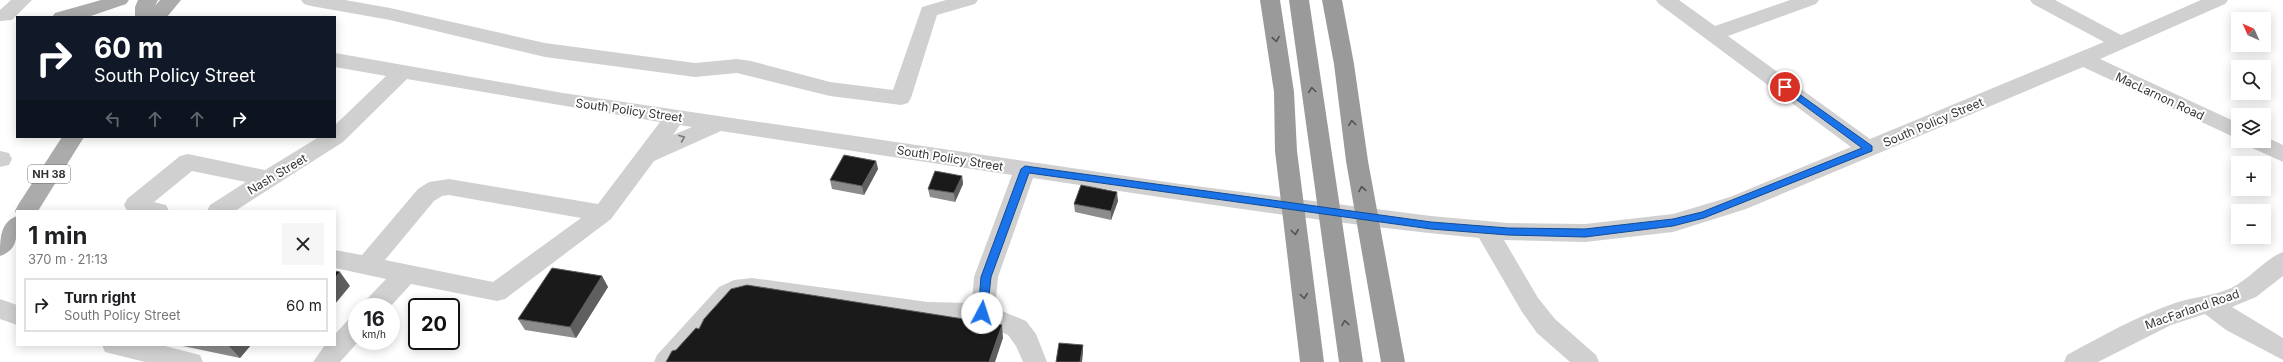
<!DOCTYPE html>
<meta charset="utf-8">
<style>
:root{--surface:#fff;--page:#f6f6f6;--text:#202124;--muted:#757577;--line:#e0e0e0}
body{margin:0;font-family:Inter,sans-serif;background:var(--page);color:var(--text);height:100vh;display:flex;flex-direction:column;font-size:15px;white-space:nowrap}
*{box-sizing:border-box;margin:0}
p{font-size:13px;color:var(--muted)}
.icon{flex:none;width:22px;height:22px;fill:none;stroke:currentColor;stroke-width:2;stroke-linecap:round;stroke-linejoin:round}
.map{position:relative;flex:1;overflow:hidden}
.details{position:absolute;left:16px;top:210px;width:320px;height:136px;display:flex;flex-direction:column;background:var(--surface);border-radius:0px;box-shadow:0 2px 10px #0003}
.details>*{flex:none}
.top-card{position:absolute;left:16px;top:16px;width:320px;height:122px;border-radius:0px;box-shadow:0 2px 10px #0003;background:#111827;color:#fff;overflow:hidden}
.needle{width:26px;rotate:315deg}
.buttons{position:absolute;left:2231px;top:12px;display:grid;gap:8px}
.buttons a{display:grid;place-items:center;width:40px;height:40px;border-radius:0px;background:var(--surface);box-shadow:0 2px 10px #0003;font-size:20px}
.speed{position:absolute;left:348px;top:298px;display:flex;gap:8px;font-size:20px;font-weight:700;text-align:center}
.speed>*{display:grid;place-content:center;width:52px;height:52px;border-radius:50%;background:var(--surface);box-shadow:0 2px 10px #0003;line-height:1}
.speed small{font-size:10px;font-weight:400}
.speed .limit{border:2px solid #111;border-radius:6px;background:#fff;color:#111}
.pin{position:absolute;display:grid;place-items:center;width:34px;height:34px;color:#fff;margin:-17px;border:2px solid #fff;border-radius:50%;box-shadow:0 1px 4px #0007}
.me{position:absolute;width:44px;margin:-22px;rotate:5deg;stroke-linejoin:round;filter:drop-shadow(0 0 3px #0008)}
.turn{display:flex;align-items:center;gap:14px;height:84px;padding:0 12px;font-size:18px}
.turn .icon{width:52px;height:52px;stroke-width:2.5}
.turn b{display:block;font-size:28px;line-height:34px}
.lanes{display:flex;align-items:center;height:38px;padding:0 12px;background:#0003;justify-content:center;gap:20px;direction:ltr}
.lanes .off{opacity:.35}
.round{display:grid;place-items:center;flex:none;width:42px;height:42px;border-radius:0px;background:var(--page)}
.head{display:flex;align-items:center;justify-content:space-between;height:68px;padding:0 12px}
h1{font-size:24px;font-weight:700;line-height:30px}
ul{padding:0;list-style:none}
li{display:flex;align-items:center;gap:12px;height:54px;margin:0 8px 6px;padding:0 4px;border:2px solid var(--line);border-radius:0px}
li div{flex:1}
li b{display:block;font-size:15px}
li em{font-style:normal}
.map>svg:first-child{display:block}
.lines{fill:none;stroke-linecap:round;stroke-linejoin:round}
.minor{fill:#d0d0d0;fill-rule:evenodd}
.major{fill:#ababab;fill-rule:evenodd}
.highway{fill:#9a9a9a;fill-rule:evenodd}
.wall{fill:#8c8c8c}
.shaded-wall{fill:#5f5f5f}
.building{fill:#1a1a1a;stroke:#5f5f5f}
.oneway{stroke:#525252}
.oneway2{stroke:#7a7a7a}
.route{fill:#1a73e8;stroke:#114b97}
.labels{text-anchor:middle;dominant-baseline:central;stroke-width:4;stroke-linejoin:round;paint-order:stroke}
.shield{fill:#fff;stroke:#707070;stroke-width:1}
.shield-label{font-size:11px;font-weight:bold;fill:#333}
.street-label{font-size:12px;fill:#333;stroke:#fff}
</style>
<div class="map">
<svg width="2283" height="362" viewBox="0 0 2283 362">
<rect width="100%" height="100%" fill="#fff"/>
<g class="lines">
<path class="minor" d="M11 0H32L12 20 0 21V10Z
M301 0H345L390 8 545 43 695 63 737 59 751 61 830 82 893 90 922 7 946 0H978L975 4 937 15 911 98 908 103 901 105 830 96 737 73 695 77 545 57 390 20 311 6 304 4Z
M1656 0H1679L1715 26 1790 0H1819L1816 4 1728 36 1870 139 2104 42 2033 4 2030 0H2055L2121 35 2201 0H2228L2225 4 2100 59 2238 123V139L2083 67 1746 209 1673 232 1585 242 1504 240 1538 298 1555 319 1596 355 1599 362H1570L1537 333 1522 312 1479 238C1330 224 1181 200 1033 178L998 277 995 308 1026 321 1036 334 1047 362H1023L1016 346 1008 335 981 323 928 322 752 296 739 298 735 301 681 362H654L657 355 719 287 734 280 752 278 928 302 972 303 974 277 1012 175 721 131 654 161 611 219 505 299 497 301 411 284 390 307H363L366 300 386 279 335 268V250L362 255 418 189 429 182 449 179 598 204 660 122 407 79 343 142 235 211H207L210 205 246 182 192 171 154 202 166 205 169 211H127L124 205 127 199 180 156 188 154 265 170 319 137H335V125L386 76 335 67V53L563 93 1180 184 1431 216 1508 223 1585 224 1673 214 1730 197 1851 147 1659 4ZM680 125 692 127 673 135ZM449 195 581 218 493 282 385 260 434 201 442 196Z
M2264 136 2283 145V162L2248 146 2245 141H2264Z
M0 151 9 153 12 159 9 165 0 167Z
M2283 252V276L2256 297 2232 307 2283 338V360L2226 330 2205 314 2171 325 2098 362H2064L2067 355C2102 336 2137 316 2175 303 2193 297 2213 296 2231 288 2250 279 2266 258 2283 252Z
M0 299 17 305V325L0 319Z
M357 317V341H359L340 362H313L325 345H335V334L348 320Z
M102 345H161L200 355 203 362H145L105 352Z"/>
<path class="major" d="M101 0H129L126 4 88 17H52L55 13Z
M138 0H158L155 6 160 0H181L167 17H135V7Z
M62 137H84L38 211H17V215L15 211 18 205Z
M17 216C17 234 19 250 0 256 0 239 0 222 17 216Z"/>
<path class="highway" d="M1260 0H1280L1294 92 1297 151 1324 362H1300L1275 151 1274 92Z
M1289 0H1309L1363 362H1339Z
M1322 0H1342L1354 64 1368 161 1405 362H1381L1346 161 1334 64Z"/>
</g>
<path class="wall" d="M876 161 878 169 864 195 832 189 830 180Z
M962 176 963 184 955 202 930 197 928 189Z
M1118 201 1111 220 1075 212 1074 204Z
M602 276 608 287 576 338 525 330 518 319Z
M178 345H251L240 358Z"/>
<path class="shaded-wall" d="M876 161 878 169 864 195 862 186Z
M962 176 963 184 955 202 954 193Z
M1117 192 1118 201 1111 220V211Z
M340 272 350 286 335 304V278Z
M602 276 608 287 576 338 570 327Z
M1002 325 1003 338 995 362H989Z
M228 345H251L240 358Z
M1083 345V353L1082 362H1080Z"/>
<path class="building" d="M844 155 876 161 862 186 830 180Z
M935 171 962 176 954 193 928 189Z
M1081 185 1117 192 1111 211 1074 204Z
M552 268 602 276 570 327 518 319Z
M335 271 340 272 335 278Z
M747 285 1002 325 989 362H666L672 351 676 350 696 328 699 329 704 319 731 289Z
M1059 343 1083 345 1080 362H1056Z"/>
<defs><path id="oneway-chevron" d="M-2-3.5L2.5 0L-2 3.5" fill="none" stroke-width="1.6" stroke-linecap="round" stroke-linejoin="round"/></defs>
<g class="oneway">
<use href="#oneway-chevron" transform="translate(1276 39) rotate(81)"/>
<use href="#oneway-chevron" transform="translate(1312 90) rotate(-98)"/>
<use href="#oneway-chevron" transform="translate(1352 123) rotate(-98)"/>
<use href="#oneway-chevron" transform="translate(1362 189) rotate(-100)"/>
<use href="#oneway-chevron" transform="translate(1295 232) rotate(83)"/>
<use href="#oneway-chevron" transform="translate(1304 296) rotate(82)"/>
<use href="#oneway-chevron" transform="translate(1345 323) rotate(-99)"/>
</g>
<use class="oneway2" href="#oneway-chevron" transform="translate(682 138) rotate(-22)"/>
<path class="route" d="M1785 84 1872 146V151L1704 218 1673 226 1585 237 1508 235 1431 229 1029 173 991 277 987 313 982 317 978 313 981 277 1021 169 1025 166 1431 222 1508 228 1585 229 1673 219 1702 212 1862 148 1782 89V85Z"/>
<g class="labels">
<rect class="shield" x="28" y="165" width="42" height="18" rx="3"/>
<g class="shield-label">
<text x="49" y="174">NH 38</text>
</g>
<g class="street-label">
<text transform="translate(2160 96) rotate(25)">MacLarnon Road</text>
<text transform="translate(629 110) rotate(8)">South Policy Street</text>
<text transform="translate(1933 122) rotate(-23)">South Policy Street</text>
<text transform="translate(950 158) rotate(9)">South Policy Street</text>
<text transform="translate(277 174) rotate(-31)">Nash Street</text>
<text transform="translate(2192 309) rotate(-19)">MacFarland Road</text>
</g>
</g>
</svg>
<div class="buttons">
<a><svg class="needle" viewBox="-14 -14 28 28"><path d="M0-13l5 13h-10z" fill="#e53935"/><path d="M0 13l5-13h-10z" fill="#757577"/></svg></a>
<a><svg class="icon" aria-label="search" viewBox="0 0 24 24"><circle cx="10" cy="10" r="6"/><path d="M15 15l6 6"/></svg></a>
<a><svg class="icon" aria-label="layers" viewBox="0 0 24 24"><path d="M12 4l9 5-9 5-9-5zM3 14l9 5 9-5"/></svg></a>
<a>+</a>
<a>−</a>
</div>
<div class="speed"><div>16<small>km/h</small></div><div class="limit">20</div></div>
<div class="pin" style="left:1785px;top:87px;background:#d93025"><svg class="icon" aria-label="arrive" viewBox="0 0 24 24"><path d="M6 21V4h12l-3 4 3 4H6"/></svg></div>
<svg class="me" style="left:982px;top:313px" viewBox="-20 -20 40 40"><circle r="19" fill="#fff"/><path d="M0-13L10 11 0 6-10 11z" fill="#1a73e8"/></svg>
<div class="top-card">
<div class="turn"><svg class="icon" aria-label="right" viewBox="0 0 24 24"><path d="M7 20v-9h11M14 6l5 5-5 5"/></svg><div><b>60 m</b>South Policy Street</div></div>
<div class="lanes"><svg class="icon off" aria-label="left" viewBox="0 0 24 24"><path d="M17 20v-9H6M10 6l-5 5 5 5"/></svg><svg class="icon off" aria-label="ahead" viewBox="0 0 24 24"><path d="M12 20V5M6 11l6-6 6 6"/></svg><svg class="icon off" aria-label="ahead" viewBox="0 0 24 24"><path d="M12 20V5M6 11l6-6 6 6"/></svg><svg class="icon" aria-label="right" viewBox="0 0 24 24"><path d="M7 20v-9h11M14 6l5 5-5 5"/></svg></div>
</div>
<section class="details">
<div class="head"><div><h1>1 min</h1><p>370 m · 21:13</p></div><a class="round"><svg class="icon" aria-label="close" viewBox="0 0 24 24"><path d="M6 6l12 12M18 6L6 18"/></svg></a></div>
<ul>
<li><svg class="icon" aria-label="right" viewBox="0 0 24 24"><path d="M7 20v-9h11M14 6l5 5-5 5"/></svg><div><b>Turn right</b><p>South Policy Street</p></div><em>60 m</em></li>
</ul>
</section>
</div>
